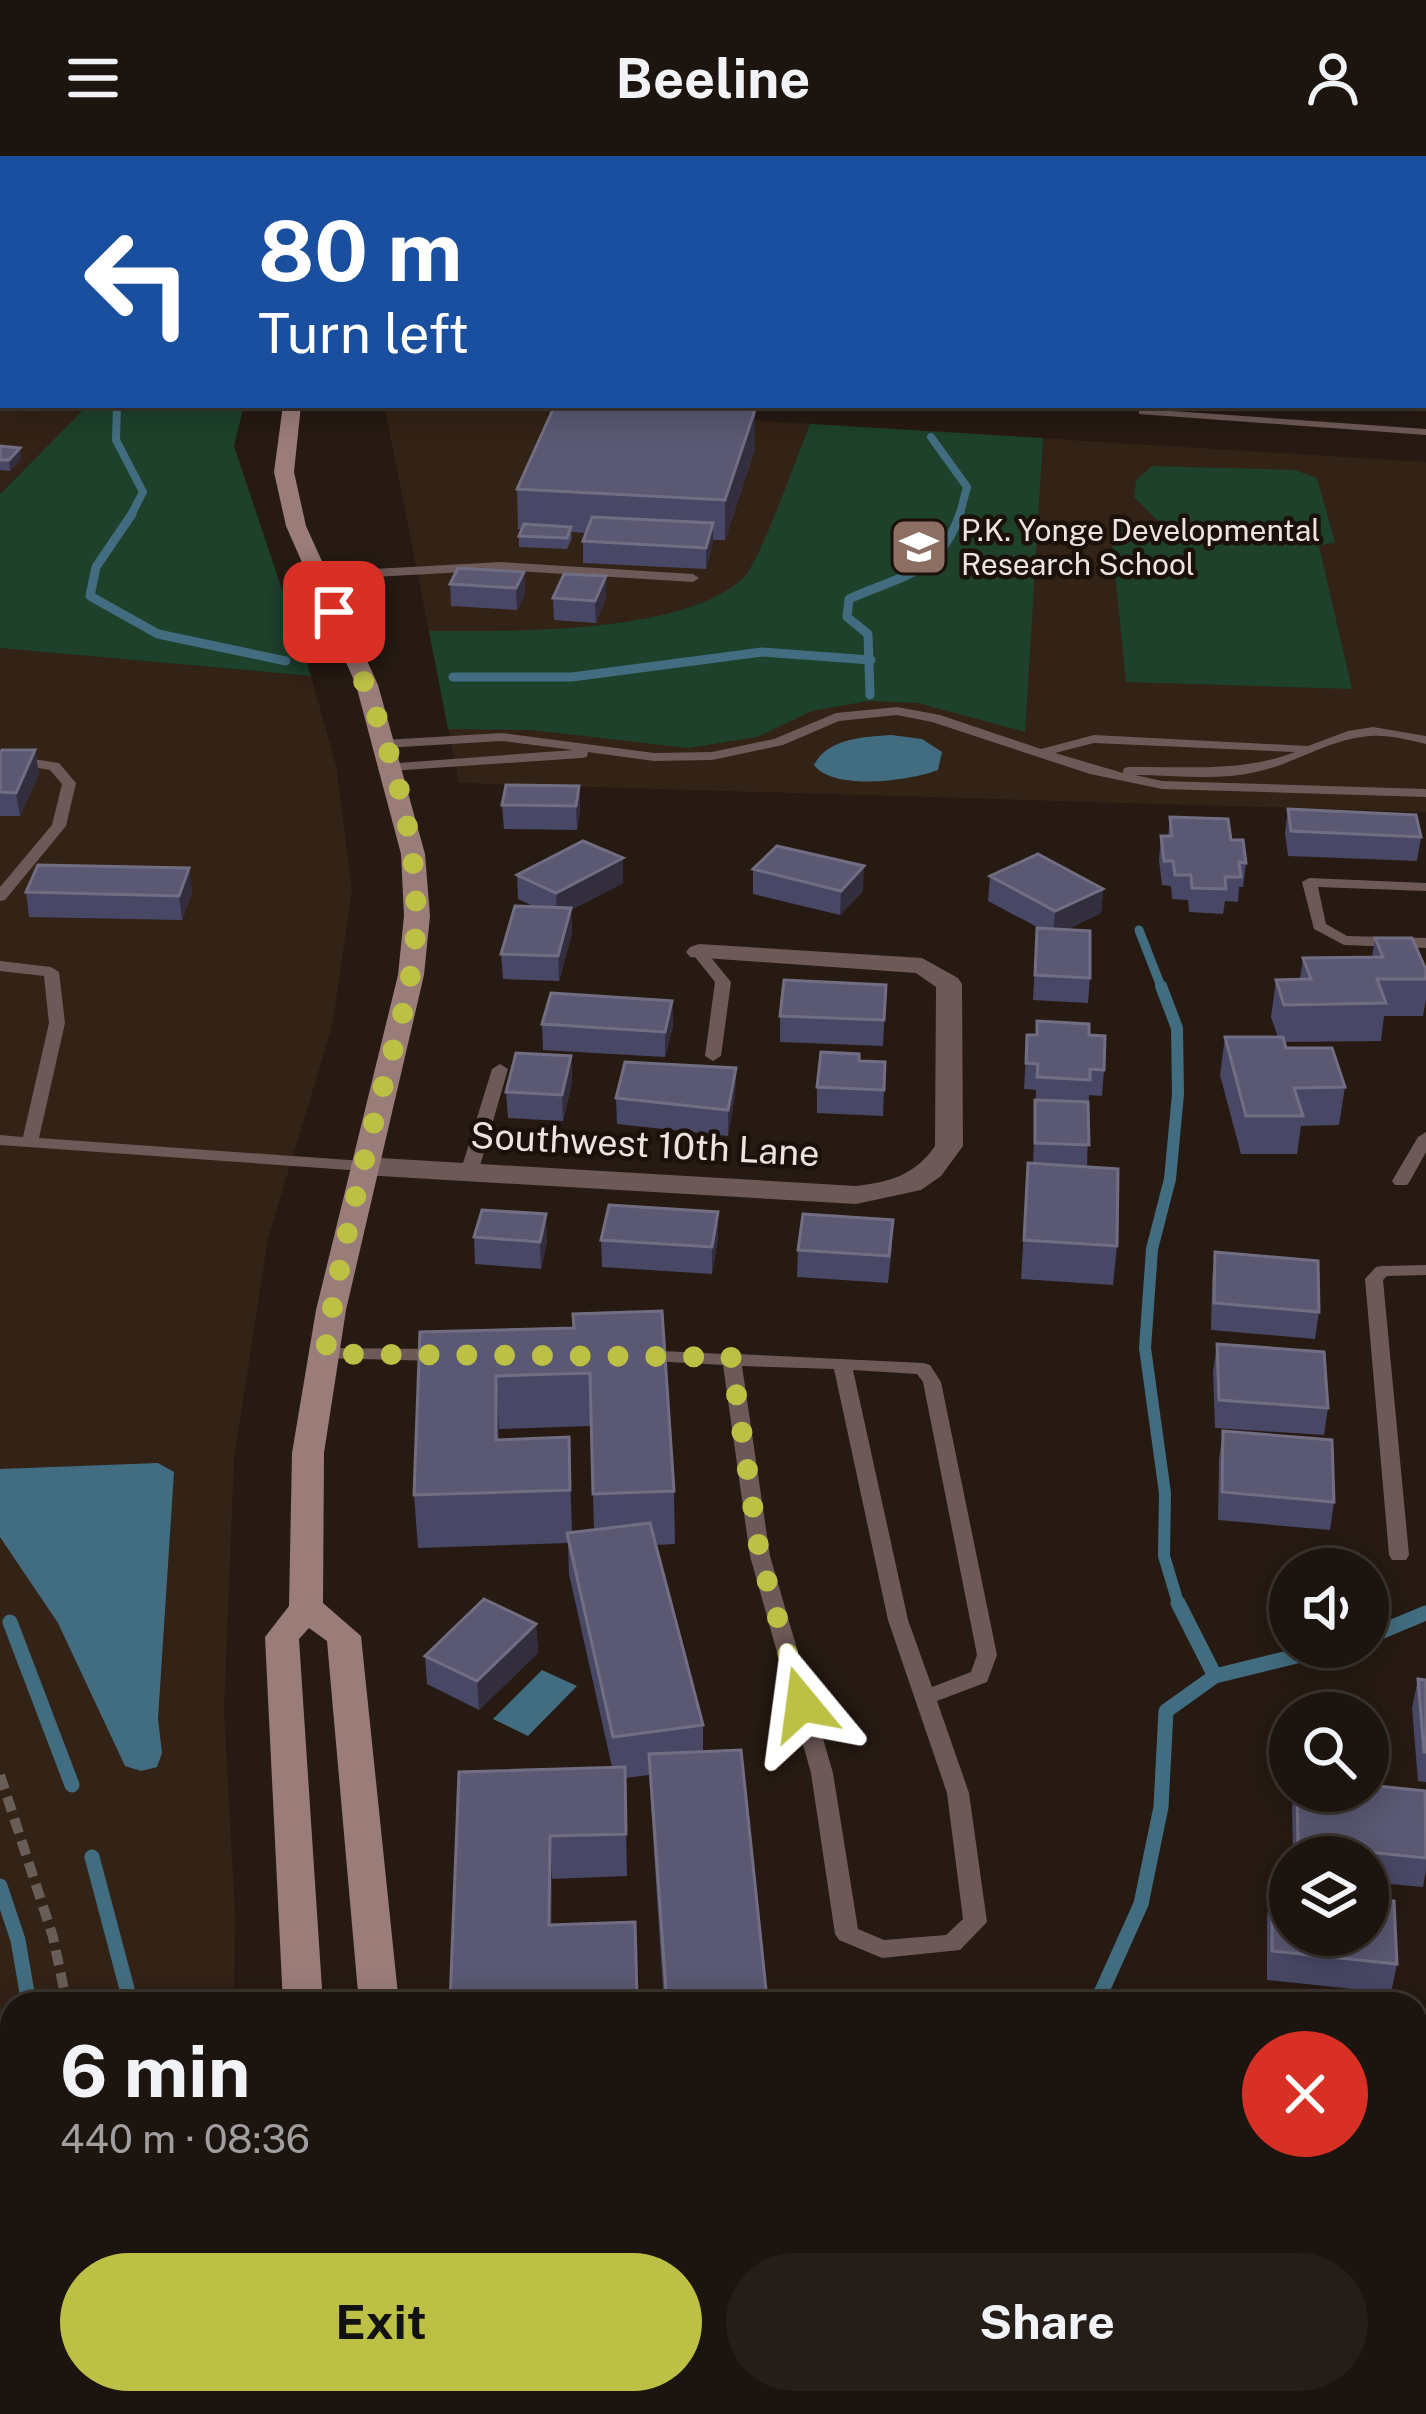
<!DOCTYPE html>
<meta charset="utf-8">
<style>
:root{--surface:#1c140e;--page:#251d17;--text:#f1f3f6;--muted:#a09e9e;--line:#3a332e;--accent:#bcc044}
body{margin:0;font-family:"Public Sans",sans-serif;background:var(--page);color:var(--text);height:100vh;display:flex;flex-direction:column;font-size:45px;white-space:nowrap}
*{box-sizing:border-box;margin:0}
p{font-size:39px;color:var(--muted)}
.icon{flex:none;width:66px;height:66px;fill:none;stroke:currentColor;stroke-width:2;stroke-linecap:round;stroke-linejoin:round}
.map{position:relative;flex:1;overflow:hidden}
.side{position:absolute;left:0px;top:1836px;width:1428px;height:423px;display:flex;flex-direction:column;background:var(--surface);border-radius:36px 36px 0 0;box-shadow:0 6px 30px #0003,0 0 0 3px var(--line)}
.side>*{flex:none}
.top-card{position:absolute;left:0px;top:0px;width:1428px;height:252px;box-shadow:0 6px 30px #0003,0 0 0 3px var(--line);background:#1a4fa0;color:#fff;overflow:hidden}
.buttons{position:absolute;left:1269px;top:1392px;display:grid;gap:24px}
.buttons a{display:grid;place-items:center;width:120px;height:120px;border-radius:50%;background:var(--surface);box-shadow:0 6px 30px #0003,0 0 0 3px var(--line);font-size:60px}
.pin{position:absolute;display:grid;place-items:center;width:102px;height:102px;color:#fff;margin:-51px;border-radius:24px;box-shadow:0 6px 18px #0006}
.me{position:absolute;width:132px;margin:-66px;rotate:344deg;stroke-linejoin:round;filter:drop-shadow(0 0 9px #0008)}
.turn{display:flex;align-items:center;gap:42px;height:252px;padding:0 60px;font-size:54px}
.turn .icon{width:156px;height:156px;stroke-width:2.5}
.turn b{display:block;font-size:84px;line-height:102px}
.round{display:grid;place-items:center;flex:none;width:126px;height:126px;border-radius:63px;background:var(--page)}
.summary{display:flex;align-items:center;justify-content:space-between;height:204px;padding:0 60px}
h1{font-size:72px;font-weight:700;line-height:90px}
.button{display:flex;gap:24px;margin-top:auto;padding:24px 60px}
.button a{flex:1;height:138px;border-radius:72px;background:var(--accent);color:#111;font-size:48px;font-weight:700;line-height:138px;text-align:center}
.button a+a{background:var(--page);color:var(--text)}
header{display:flex;justify-content:space-between;align-items:center;height:156px;padding:0 60px;background:var(--surface);font-size:54px;font-weight:700}
.map>svg:first-child{display:block}
.built{fill:#332216}
.green{fill:#1d412b}
.water{fill:#426d80}
.lines{fill:none;stroke-linecap:round;stroke-linejoin:round}
.stream-far3{stroke:#426d80;stroke-width:8}
.stream-far2{stroke:#426d80;stroke-width:9}
.stream-far1{stroke:#426d80;stroke-width:12}
.stream{stroke:#426d80;stroke-width:15}
.path{stroke:#695e57;stroke-width:10;stroke-dasharray:15 8;stroke-linecap:butt}
.lane{fill:#6d5958;fill-rule:evenodd}
.street{fill:#6d5958;fill-rule:evenodd}
.secondary{fill:#9a7c79;fill-rule:evenodd}
.wall{fill:#484765;fill-rule:evenodd}
.shaded-wall{fill:#332e3e}
.building{fill:#5a5872;stroke:#716e83;stroke-width:3}
.route{stroke:#bcc044;stroke-width:21;stroke-dasharray:0 37.8}
.labels{text-anchor:middle;dominant-baseline:central;stroke-width:9;stroke-linejoin:round;paint-order:stroke}
.far-poi-label{font-size:30px;fill:#ece4df;stroke:#1c110a;text-anchor:start}
.street-label{font-size:36px;fill:#ece4df;stroke:#1c110a}
</style>
<header><svg class="icon" aria-label="menu" viewBox="0 0 24 24"><path d="M4 6h16M4 12h16M4 18h16"/></svg>Beeline<svg class="icon" aria-label="person" viewBox="0 0 24 24"><circle cx="12" cy="8" r="4"/><path d="M4 21q1-7 8-7t8 7"/></svg></header>
<div class="map">
<svg width="1426" height="2258" viewBox="0 0 1426 2258">
<rect width="100%" height="100%" fill="#261a12"/>
<path class="built" d="M0 181 3 249H88L0 338Z
M384 249H510L1426 306V656L459 627Z
M0 492 311 520 336 609 352 735 332 871 268 1082 234 1303 224 1555 235 1757 234 1848H12V2009L0 2010Z"/>
<path class="green" d="M88 249H244L234 290 311 520 0 492V338Z
M810 268 1043 282 1025 576 918 547 868 545 812 555 757 581 688 592 531 574 448 573 429 475C509 475 685 479 744 421 760 405 799 296 810 268Z
M1152 310 1295 314 1317 322 1335 386 1319 390 1352 533 1126 526 1110 366 1160 367 1134 341 1136 324Z
M440 2247H1039V2258H432Z"/>
<path class="water" d="M891 579 922 583 942 596 938 614C910 625 833 635 814 609 828 582 863 581 891 579Z
M158 1307 174 1316 158 1563 162 1597 157 1611 141 1615 125 1610 58 1467 0 1381V1313Z
M542 1514 577 1530 528 1580 493 1563Z"/>
<g class="lines">
<path class="stream-far3" d="M117 249 116 284 143 336 130 361
M931 281 967 331 959 361"/>
<path class="stream-far2" d="M132 358 96 411 90 440 158 478 286 505
M453 521H572L762 496 871 504
M870 539 868 478 847 461 849 443C901 419 939 419 960 358
M1139 774 1162 833"/>
<path class="stream-far1" d="M1161 830 1177 872 1178 938 1170 1023 1152 1093 1145 1192 1165 1337 1164 1400 1179 1450"/>
<path class="stream" d="M1178 1447 1215 1520
M10 1466 72 1629
M1368 1481 1426 1457
M92 1701 131 1848
M0 1730 18 1784 29 1848
M1096 1848 1141 1748 1161 1651 1166 1555 1215 1520 1333 1491
M949 2258 952 2247"/>
<path class="path" d="M0 1619 53 1781 67 1848
M1416 1972 1426 1971
M0 2057 12 2056
M97 2258 98 2247"/>
<path class="lane" d="M36 0H47L43 3H32Z
M68 0H80L76 3H64Z
M587 0H597L596 3H586Z
M0 71 3 72V78L0 77Z
M1143 253 1426 273V279L1139 258V254Z
M501 406 693 418 699 422 693 426 501 414 319 424 313 420 319 416Z
M897 551 940 559 1041 593 1094 579 1308 590 1348 575 1373 571 1426 580V588C1408 584 1390 579 1371 580 1331 582 1295 608 1256 616 1216 625 1175 619 1135 619L1162 625 1426 633V641L1162 633 1090 618 932 566 897 559 839 565 783 589 712 604 654 605 588 596 587 601 582 602 390 615 383 611 385 608 573 594 502 585 384 592 377 588 384 584 502 577 654 597 712 596 774 583 836 557ZM1094 587 1295 596C1240 617 1186 610 1129 611L1124 612 1123 617 1055 597Z
M0 598 59 607 76 627 66 670 5 744 0 745V731L52 669 62 628 50 614 0 606Z
M1309 722 1426 727V735L1318 731 1326 768 1347 780 1426 782V792L1344 789 1314 773 1302 726Z
M699 791 704 793 731 826 721 900 713 905 705 900 715 826 691 796Z
M0 805 51 811 59 816 65 867 39 982 363 1005 372 1010 363 1015 0 989V979L23 981 49 867 44 820 0 815Z
M500 908 508 913 478 1017 475 1021H463L460 1017 492 913Z
M1426 976V996L1410 1025 1407 1029H1395L1392 1025 1418 981Z
M1426 1109V1119L1387 1120 1383 1124 1409 1399 1406 1404H1392L1389 1399 1365 1123 1376 1111 1382 1110Z
M324 1192 440 1193 449 1199 440 1205 317 1202 315 1198 317 1194Z
M641 1194 724 1198 731 1195 738 1198 923 1207 930 1209 941 1226 997 1499 987 1526 937 1545 969 1637 987 1766 960 1794 882 1802 839 1784 835 1778 811 1617 750 1400 723 1209 634 1204 632 1200ZM742 1210 834 1213 888 1464 947 1637 963 1763 946 1779 884 1784 858 1773 833 1617 770 1400ZM853 1214 917 1218 923 1226 977 1499 971 1516 932 1531 908 1464Z"/>
<path class="street" d="M1341 0H1405L1407 3H1343Z
M1426 0V9H1425V3H1418Z
M699 788 922 802 958 822 962 828 963 990 941 1020 921 1034 856 1048 363 1019 349 1010 363 1001 856 1030C890 1026 915 1019 935 990L936 831 916 817 690 801 686 796 690 791Z"/>
<path class="secondary" d="M154 0H194L196 3H156Z
M258 0H286L288 3H256Z
M283 249H301L294 316 306 370 378 529 425 698 430 760 424 819 346 1154 324 1297 323 1447 361 1480 399 1848H359L327 1485 309 1472 299 1483 323 1848H283L265 1481 289 1450 292 1297 316 1154 398 819 404 760 401 698 356 529 286 370 274 316Z
M1416 2007H1426V2041H1416Z
M1426 2059V2095L1416 2096V2060Z
M12 2089V2125L0 2126V2090Z
M12 2145V2183L0 2184V2146Z
M241 2247H285L287 2258H243Z
M341 2247H385L382 2258H338Z"/>
</g>
<path class="wall" d="M3 104V174H0V106Z
M0 290 21 302 10 315 0 314Z
M755 293 725 384H713L706 413 583 407V385L586 377 571 376 572 382 567 393 519 391V380L522 374 518 373 517 333Z
M524 416 525 438 517 454 451 450 450 428Z
M553 442H606L596 467 554 464Z
M35 594 39 618 20 660H0V598Z
M579 630 580 654 577 674 504 673 502 649Z
M1288 653 1421 681 1417 705 1288 700 1285 677Z
M1170 661 1231 684 1246 707 1243 731H1239L1238 746 1225 745 1223 758 1189 756 1188 744 1172 743 1171 730 1162 729 1159 704 1161 680H1168Z
M623 702V727L571 754 572 777 559 825 503 823 501 798 533 750 518 743 517 719Z
M189 712 192 737 182 764 29 761 26 736Z
M753 713 863 735 840 759 753 738Z
M990 720 1103 733 1101 757 1066 774 1090 822 1088 847 1033 844 1037 772H1039L988 745Z
M1375 782 1426 814V844L1423 860H1384L1381 885 1285 886 1286 892 1345 931 1339 969 1301 970 1297 998H1241L1220 919 1225 881H1278L1271 861 1276 824 1300 823 1303 802 1372 801Z
M886 829 883 890 780 886V860Z
M672 845 673 870 665 901 543 894 542 868Z
M1027 879H1089L1104 914 1102 940 1089 939 1087 1011 1117 1090 1113 1129 1021 1123 1028 1007 1033 1008 1036 934 1024 933Z
M571 900 572 926 563 965 508 962 506 936Z
M859 905 885 906 883 960 817 957V931Z
M736 912 735 938 728 980 617 968 616 942Z
M474 1081 547 1085 541 1113 475 1108Z
M718 1082 712 1118 602 1111 601 1084Z
M892 1090 888 1127 797 1121 798 1094Z
M1215 1096 1319 1156 1315 1183 1211 1174 1212 1123Z
M573 1172 674 1335 675 1388 656 1389 703 1569V1596L767 1848H664L649 1619 625 1622 627 1720 552 1723 551 1769 635 1766 637 1848H450L459 1616 612 1611 569 1418 568 1387 418 1392 414 1339 420 1176ZM591 1270 594 1374 572 1377 569 1281 499 1284V1273Z
M1217 1188 1328 1252 1324 1279 1215 1272 1213 1216Z
M1223 1275 1334 1346 1330 1374 1218 1364 1219 1303Z
M536 1468 538 1497 479 1554 427 1528 425 1500Z
M1418 1523 1426 1524V1626L1418 1625 1412 1552Z
M1295 1635H1368L1426 1654V1715L1423 1731 1368 1726V1701H1293L1292 1651Z
M1272 1732 1397 1808 1391 1837 1267 1824V1761Z
M1416 2101 1426 2258H1406L1405 2247H1416Z"/>
<path class="shaded-wall" d="M1024 249H1088L1024 254Z
M755 254V293L725 384V344Z
M20 292 21 302 10 315 9 304Z
M713 367V388L706 413V392Z
M524 416 525 438 517 454 516 432Z
M606 420V442L596 467 595 445Z
M35 594 39 618 20 660 16 637Z
M579 630 580 654 577 674 576 650Z
M623 702V727L571 754 572 777 559 825 556 737Z
M864 710 863 735 840 759 841 735Z
M189 712 192 737 182 764 179 740Z
M1103 733 1101 757 1053 780 1055 755Z
M672 845 673 870 665 901V876Z
M571 900 572 926 563 965 562 939Z
M736 912 735 938 728 980V954Z
M718 1056V1082L712 1118V1091Z
M546 1058 547 1085 541 1113 540 1086Z
M496 1220 499 1273V1337L496 1284Z
M536 1468 538 1497 479 1554 477 1525Z
M550 1680 552 1723 551 1811 549 1769Z"/>
<path class="building" d="M3 104V138H0V106Z
M555 249H642L755 254 725 344 517 333Z
M0 290 20 292 9 304H0Z
M592 361 713 367 706 392 583 385Z
M524 368 571 371 567 382 519 380Z
M458 412 524 416 516 432 450 428Z
M564 418 606 420 595 445 553 442Z
M2 594H35L16 637 0 636V598Z
M506 629 579 630 576 650 502 649Z
M1288 653 1416 659 1421 681 1291 675Z
M1170 661 1228 663 1231 684H1243L1246 707 1239 706 1241 721H1225L1226 733 1192 732 1191 719H1175L1173 705H1164L1161 680H1172Z
M583 685 623 702 556 737 517 719Z
M777 690 864 710 841 735 753 713Z
M1038 698 1103 733 1055 755 990 720Z
M38 709 189 712 179 740 26 736Z
M515 750 571 752 558 800 501 798Z
M1037 772 1090 775V822L1035 819Z
M1375 782H1412L1426 814V823H1377L1386 847 1284 849 1276 824 1311 823 1303 802 1383 801Z
M784 824 886 829 884 864 780 860Z
M551 837 672 845 665 876 542 868Z
M1037 865 1089 868V879L1105 880 1104 914 1090 913V924L1037 921 1038 908 1026 907 1027 879H1037Z
M1225 881H1283L1286 892H1332L1345 931 1294 932 1303 960H1246Z
M821 896 859 898V905L885 906 884 934 817 931Z
M516 897 571 900 562 939 506 936Z
M625 906 736 912 728 954 616 942Z
M1035 944 1088 946 1089 989 1035 987Z
M1028 1007 1118 1013 1117 1090 1024 1084Z
M609 1049 718 1056 712 1091 601 1084Z
M482 1054 546 1058 540 1086 474 1081Z
M803 1058 893 1064 889 1100 798 1094Z
M1215 1096 1318 1105 1319 1156 1214 1147Z
M662 1155 674 1335 593 1338 590 1217 496 1220V1284L569 1281 570 1334 414 1339 420 1176 574 1172 573 1158Z
M1217 1188 1324 1196 1328 1252 1219 1244Z
M1223 1275 1332 1284 1334 1346 1222 1336Z
M650 1367 703 1569 613 1581 567 1377Z
M484 1443 536 1468 477 1525 425 1500Z
M1418 1523 1426 1524V1596H1424Z
M741 1594 767 1843 667 1848 649 1598Z
M625 1611 626 1678 550 1680 549 1769 635 1766 637 1842 450 1847 459 1616Z
M1368 1629 1425 1635 1426 1702 1298 1689 1297 1635H1368Z
M1272 1732 1290 1734V1779H1368V1742L1394 1745 1397 1808 1272 1795Z
M1416 2101 1426 2102V2258H1422L1416 2160Z"/>
<g class="lines">
<path class="route" d="M334 456C376 549 416 654 416 756 417 821 395 884 379 946 358 1029 337 1113 325 1198L731 1201 760 1400 802 1548"/>
</g>
<defs>
<g id="school-square" transform="scale(3)"><rect x="-9" y="-9" width="18" height="18" rx="4" fill="#8d6e63" stroke="#1c110a"/><path d="M0-5L7-2L0 1L-7-2ZM-4 1L0 2.5L4 1V4Q0 6-4 4Z" fill="#fff"/></g>
</defs>
<g fill-rule="evenodd">
<use href="#school-square" x="919" y="391"/>
</g>
<g class="labels">
<g class="far-poi-label">
<text x="961" y="374">P.K. Yonge Developmental<tspan x="961" dy="34">Research School</tspan></text>
</g>
<g class="street-label">
<text transform="translate(645 988) rotate(3)">Southwest 10th Lane</text>
</g>
</g>
</svg>
<div class="buttons">
<a><svg class="icon" aria-label="sound" viewBox="0 0 24 24"><path d="M4 9h4l5-4v14l-5-4H4zM17 9q2 3 0 6"/></svg></a>
<a><svg class="icon" aria-label="search" viewBox="0 0 24 24"><circle cx="10" cy="10" r="6"/><path d="M15 15l6 6"/></svg></a>
<a><svg class="icon" aria-label="layers" viewBox="0 0 24 24"><path d="M12 4l9 5-9 5-9-5zM3 14l9 5 9-5"/></svg></a>
</div>
<div class="pin" style="left:334px;top:456px;background:#d93025"><svg class="icon" aria-label="arrive" viewBox="0 0 24 24"><path d="M6 21V4h12l-3 4 3 4H6"/></svg></div>
<svg class="me" style="left:802px;top:1548px" viewBox="-20 -20 40 40"><path d="M0-17L14 15 0 8-14 15z" fill="#bcc044" stroke="#fff" stroke-width="4"/></svg>
<div class="top-card">
<div class="turn"><svg class="icon" aria-label="left" viewBox="0 0 24 24"><path d="M17 20v-9H6M10 6l-5 5 5 5"/></svg><div><b>80 m</b>Turn left</div></div>
</div>
<section class="side">
<div class="summary"><div><h1>6 min</h1><p>440 m · 08:36</p></div><a class="round" style="background:#d93025;color:#fff"><svg class="icon" aria-label="close" viewBox="0 0 24 24"><path d="M6 6l12 12M18 6L6 18"/></svg></a></div>
<div class="button"><a>Exit</a><a>Share</a></div>
</section>
</div>
